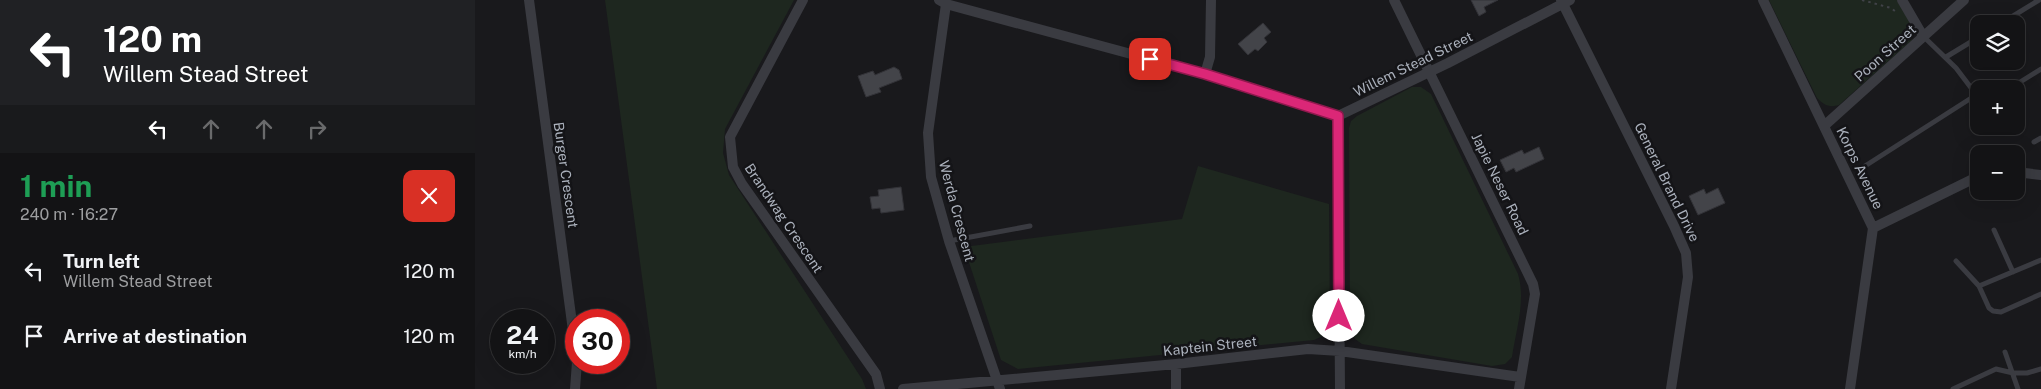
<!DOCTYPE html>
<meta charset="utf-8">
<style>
:root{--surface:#131315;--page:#1c1c1e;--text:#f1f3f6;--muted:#9d9ea0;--line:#323234}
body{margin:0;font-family:"Public Sans",sans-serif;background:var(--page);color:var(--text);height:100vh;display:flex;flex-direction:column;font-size:19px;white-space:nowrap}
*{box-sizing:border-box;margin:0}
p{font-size:16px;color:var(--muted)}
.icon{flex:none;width:28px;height:28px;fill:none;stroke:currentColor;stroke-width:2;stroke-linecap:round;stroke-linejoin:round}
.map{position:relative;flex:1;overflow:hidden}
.panel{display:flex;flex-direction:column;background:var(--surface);width:475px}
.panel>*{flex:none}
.banner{background:#202124;color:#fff;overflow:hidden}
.fabs{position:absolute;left:1495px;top:15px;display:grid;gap:10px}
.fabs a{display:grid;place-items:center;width:55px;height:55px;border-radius:10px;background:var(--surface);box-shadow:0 5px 20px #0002,0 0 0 1px var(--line);font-size:25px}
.speed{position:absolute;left:15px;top:309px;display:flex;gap:10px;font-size:25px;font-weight:700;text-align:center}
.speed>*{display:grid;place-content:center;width:65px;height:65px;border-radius:50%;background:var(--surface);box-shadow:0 5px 20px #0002,0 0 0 1px var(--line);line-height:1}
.speed small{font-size:12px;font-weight:400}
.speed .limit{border:8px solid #d22;background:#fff;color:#111}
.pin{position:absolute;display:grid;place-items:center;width:42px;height:42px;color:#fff;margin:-21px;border-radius:10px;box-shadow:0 2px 8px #0006}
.me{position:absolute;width:55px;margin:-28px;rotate:0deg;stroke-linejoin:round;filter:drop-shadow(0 0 4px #0008)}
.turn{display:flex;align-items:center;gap:18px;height:105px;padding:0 20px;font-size:22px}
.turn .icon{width:65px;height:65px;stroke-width:2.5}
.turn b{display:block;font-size:35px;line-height:42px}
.lanes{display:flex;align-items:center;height:48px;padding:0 20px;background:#0003;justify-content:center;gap:25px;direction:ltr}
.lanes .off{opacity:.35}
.round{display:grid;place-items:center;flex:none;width:52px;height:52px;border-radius:10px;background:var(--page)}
.overview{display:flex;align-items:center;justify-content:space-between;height:85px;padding:0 20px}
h1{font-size:30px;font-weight:700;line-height:38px;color:#1e9e55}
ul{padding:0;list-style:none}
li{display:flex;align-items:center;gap:15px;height:65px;padding:0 20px}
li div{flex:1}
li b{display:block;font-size:19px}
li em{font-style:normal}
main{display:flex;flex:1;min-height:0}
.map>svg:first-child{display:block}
.green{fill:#1e271f}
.building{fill:#434449;stroke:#333338}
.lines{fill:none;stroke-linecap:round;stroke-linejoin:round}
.path{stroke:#404248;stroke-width:2;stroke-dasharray:2.5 4;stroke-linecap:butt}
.lane{stroke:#3a3b41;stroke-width:5}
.street{stroke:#3a3b41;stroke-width:10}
.route-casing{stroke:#8e194d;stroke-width:12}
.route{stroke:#db2777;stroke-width:9}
.labels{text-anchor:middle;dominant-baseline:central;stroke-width:5;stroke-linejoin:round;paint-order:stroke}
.street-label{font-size:14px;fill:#abb1bc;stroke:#141417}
</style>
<main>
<section class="panel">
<div class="banner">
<div class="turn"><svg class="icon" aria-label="left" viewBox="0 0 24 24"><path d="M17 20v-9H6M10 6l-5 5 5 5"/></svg><div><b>120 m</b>Willem Stead Street</div></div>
<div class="lanes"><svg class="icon" aria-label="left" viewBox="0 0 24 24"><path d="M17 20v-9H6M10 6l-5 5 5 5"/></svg><svg class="icon off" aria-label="ahead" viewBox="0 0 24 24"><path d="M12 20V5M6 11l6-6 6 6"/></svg><svg class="icon off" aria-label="ahead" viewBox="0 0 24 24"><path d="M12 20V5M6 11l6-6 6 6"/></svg><svg class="icon off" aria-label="right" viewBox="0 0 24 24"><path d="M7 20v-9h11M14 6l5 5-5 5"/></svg></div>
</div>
<div class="overview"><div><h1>1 min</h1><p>240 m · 16:27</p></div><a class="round" style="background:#d93025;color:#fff"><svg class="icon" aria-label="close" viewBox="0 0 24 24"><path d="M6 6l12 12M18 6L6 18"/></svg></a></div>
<ul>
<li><svg class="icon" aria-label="left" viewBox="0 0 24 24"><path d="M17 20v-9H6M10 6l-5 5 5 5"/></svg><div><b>Turn left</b><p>Willem Stead Street</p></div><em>120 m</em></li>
<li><svg class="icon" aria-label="arrive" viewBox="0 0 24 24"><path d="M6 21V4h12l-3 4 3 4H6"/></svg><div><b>Arrive at destination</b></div><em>120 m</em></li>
</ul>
</section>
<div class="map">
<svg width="1566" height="389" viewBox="0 0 1566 389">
<rect width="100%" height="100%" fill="#19191c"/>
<path class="green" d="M130 0H319L250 129 248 153 254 175 387 379 391 389H182Z
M1294 0H1422L1439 30 1437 40 1364 105C1354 108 1349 105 1342 98Z
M937 87H946L956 94 1043 274C1051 301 1041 330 1037 357L1030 364 1017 366 887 344 880 339 875 330 874 128 876 121 882 116Z
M723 166 854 204 855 326 850 335 839 340 543 369 526 360 489 247 707 219Z"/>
<path class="building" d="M996 0H1023L1009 7 1011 12 1004 16Z
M788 23 796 32 789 38 792 42 783 51 780 49 773 55 763 44Z
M419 67 424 70 427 79 404 88 406 92 391 97 383 76 398 71 400 75Z
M1064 147 1069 159 1041 172 1039 168 1031 172 1025 160 1047 150 1049 154Z
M426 187 429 210 406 213 405 208 397 209 395 197 404 196 403 190Z
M1243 188 1250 203 1223 215 1214 196 1229 189 1231 194Z"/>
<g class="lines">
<path class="path" d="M1387 0 1416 8 1421 12"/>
<path class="lane" d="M1525 24 1564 0
M1448 36 1481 68 1503 97
M1471 57 1504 37
M1534 89 1566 69
M1559 142 1566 138
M1390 166 1501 95
M1519 230 1538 272
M474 241 555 226
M1481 261 1504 286 1514 308 1518 311 1526 312 1566 294
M1504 286 1566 260
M1530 352 1543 389
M1478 389 1521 369 1538 373H1552L1566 369"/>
<path class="street" d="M54 0 101 353
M328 0 255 137 258 167 267 184 401 374 405 389
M464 0 471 4 730 74 863 116 973 63 1095 0
M919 0 1058 284 1060 294 1044 389
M1086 0 1199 226 1211 253 1213 277 1196 389
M1288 0 1398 228 1375 389
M1427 0 1448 36
M471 4 453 133 456 177 474 241 525 389
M730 74 735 57 736 0
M863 116 865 389
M1349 126 1489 0
M1541 172 1566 175
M1398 228 1504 176
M701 364V389
M100 389 102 362
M428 389 701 364 833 349 865 351 1045 377"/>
</g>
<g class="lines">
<g class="route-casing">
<path id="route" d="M675 59 730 74 863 116 864 316"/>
</g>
<use href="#route" class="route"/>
</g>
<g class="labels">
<g class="street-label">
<text transform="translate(1410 53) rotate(-42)">Poon Street</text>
<text transform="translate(938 64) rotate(-26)">Willem Stead Street</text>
<text transform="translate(1385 168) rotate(64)">Korps Avenue</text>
<text transform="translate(91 175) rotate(82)">Burger Crescent</text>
<text transform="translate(1192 182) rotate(64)">General Brand Drive</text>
<text transform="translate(1025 184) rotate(64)">Japie Neser Road</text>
<text transform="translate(482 211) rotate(75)">Werda Crescent</text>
<text transform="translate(309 218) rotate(56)">Brandwag Crescent</text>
<text transform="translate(735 346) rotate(-6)">Kaptein Street</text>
</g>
</g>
</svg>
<div class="fabs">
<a><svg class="icon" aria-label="layers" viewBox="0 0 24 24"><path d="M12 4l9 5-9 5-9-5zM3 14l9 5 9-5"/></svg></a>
<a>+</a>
<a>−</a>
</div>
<div class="speed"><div>24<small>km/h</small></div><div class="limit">30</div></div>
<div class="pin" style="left:675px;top:59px;background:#d93025"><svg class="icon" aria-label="arrive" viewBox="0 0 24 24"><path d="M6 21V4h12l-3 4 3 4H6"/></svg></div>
<svg class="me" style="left:864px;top:316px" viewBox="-20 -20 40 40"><circle r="19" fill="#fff"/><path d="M0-13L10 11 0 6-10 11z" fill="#db2777"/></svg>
</div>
</main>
